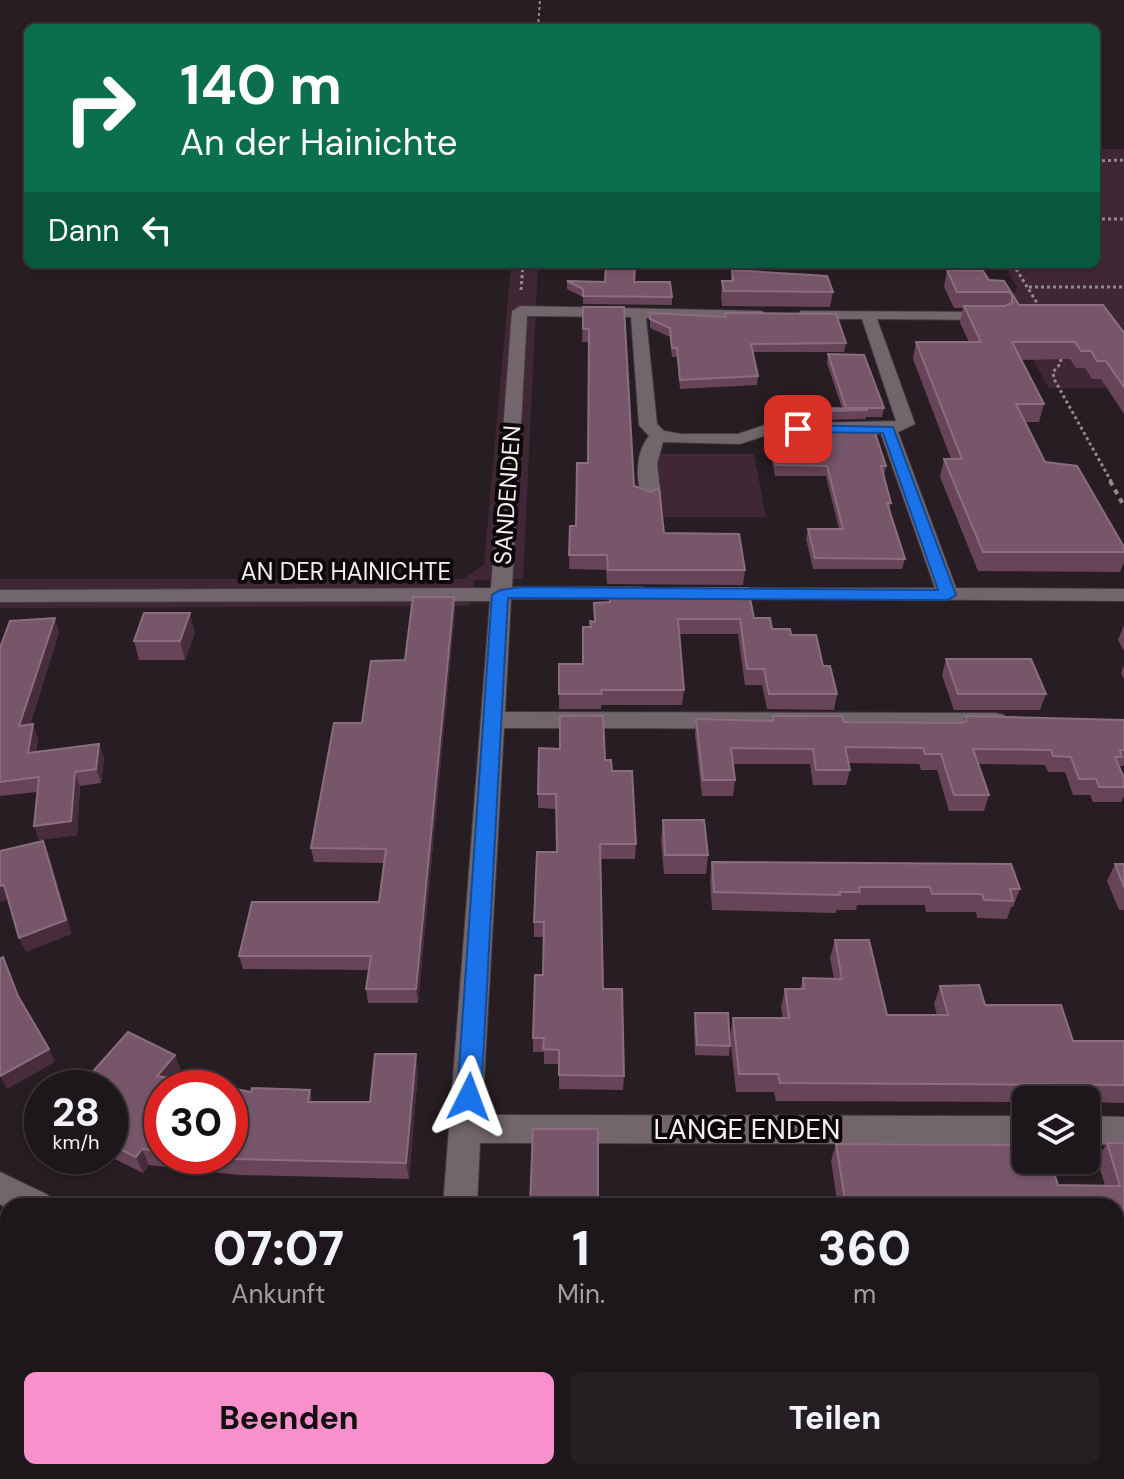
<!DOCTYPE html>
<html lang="de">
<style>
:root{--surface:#1d161a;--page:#251f23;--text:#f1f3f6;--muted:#a09fa2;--line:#3b3539;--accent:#f890cc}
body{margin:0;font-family:"DM Sans",sans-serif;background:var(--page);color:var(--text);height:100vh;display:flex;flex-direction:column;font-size:30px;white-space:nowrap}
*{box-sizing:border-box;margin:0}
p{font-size:26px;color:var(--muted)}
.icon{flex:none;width:44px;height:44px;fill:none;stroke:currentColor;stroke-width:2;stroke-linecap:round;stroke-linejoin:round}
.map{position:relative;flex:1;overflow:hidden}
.panel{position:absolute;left:0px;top:1198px;width:1124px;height:282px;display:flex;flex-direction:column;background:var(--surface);border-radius:24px 24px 0 0;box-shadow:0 2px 6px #0004,0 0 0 2px var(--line)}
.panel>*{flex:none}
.hud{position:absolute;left:24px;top:24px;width:1076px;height:244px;border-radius:12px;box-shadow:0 2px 6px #0004,0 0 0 2px var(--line);background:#0b6e4f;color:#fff;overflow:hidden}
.buttons{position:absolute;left:1012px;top:1086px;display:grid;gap:16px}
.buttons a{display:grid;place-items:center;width:88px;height:88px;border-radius:12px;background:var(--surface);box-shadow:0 2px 6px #0004,0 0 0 2px var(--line);font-size:40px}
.speed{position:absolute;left:24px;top:1070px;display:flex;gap:16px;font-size:40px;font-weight:700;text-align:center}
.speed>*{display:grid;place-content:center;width:104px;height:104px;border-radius:50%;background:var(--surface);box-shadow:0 2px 6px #0004,0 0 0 2px var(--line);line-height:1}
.speed small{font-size:20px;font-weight:400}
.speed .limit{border:12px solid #d22;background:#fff;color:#111}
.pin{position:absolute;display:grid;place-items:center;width:68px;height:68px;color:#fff;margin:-34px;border-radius:16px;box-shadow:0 4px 12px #0006}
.me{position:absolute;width:88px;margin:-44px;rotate:3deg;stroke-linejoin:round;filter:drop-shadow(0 0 6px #0008)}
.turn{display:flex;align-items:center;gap:28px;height:168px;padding:0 24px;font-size:36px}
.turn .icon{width:104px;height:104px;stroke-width:2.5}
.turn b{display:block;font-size:56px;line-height:68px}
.then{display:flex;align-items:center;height:76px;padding:0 24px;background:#0003;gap:16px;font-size:30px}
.eta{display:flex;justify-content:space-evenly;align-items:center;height:136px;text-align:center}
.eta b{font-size:48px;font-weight:800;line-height:56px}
.cta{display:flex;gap:16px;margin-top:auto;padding:16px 24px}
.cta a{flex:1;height:92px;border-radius:12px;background:var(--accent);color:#111;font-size:32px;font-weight:800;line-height:92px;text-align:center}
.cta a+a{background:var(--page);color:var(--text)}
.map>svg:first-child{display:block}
.green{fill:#402735}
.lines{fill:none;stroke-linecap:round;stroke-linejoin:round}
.minor-casing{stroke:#423b3e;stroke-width:2}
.path-far2{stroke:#938a8e;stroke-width:2;stroke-dasharray:3 3;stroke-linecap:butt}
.path-far1{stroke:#938a8e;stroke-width:3;stroke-dasharray:3 3;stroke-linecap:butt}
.path{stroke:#938a8e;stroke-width:4;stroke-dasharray:5 5;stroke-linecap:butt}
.minor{fill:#72666c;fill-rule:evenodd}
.wall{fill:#674458}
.shaded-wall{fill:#472d3b}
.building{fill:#765668;stroke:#8a6e7e;stroke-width:2}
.route{fill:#1a73e8;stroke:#114b97;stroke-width:2}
.labels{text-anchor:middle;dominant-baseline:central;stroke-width:8;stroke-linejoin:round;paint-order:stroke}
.street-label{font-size:24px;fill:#f5eef1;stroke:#0d090b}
.near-street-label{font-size:28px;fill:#f5eef1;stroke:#0d090b}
</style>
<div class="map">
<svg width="1124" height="1479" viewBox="0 0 1124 1479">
<rect width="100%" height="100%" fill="#271d22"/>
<path class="green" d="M1096 149H1124V388H1049L1005 311 1017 287 1006 269 538 265 523 579 474 580 471 606 0 608V579H463L484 565 511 264H1096Z
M656 454H754L766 517H662Z"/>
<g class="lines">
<g class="minor-casing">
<path id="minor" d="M520 306 762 311 765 314 757 319 646 318 657 424 664 431 681 434H738L768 424 896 421 862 319H806L798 314 801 311 998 312V318L993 320 877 319 915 424 898 432 956 588 1124 589V601L711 598 707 594 718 588H935L881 434H770L740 444 663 442 657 464 661 497 651 503 644 501C635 482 635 453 649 436L639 425 631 317 527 316 512 587H642L653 593 642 599H511L505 712 996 713 1004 715 1008 721 1004 727 996 729 504 728 482 1115 1026 1116V1144L480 1143 477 1206H443L490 601 0 602V590L491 588 512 311Z
M1086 1116 1124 1117V1145L1086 1144Z
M0 1172 48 1195 53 1206H8V1209L0 1204Z
M424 1472H462L461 1479H423Z"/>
</g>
<path class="path-far2" d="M538 28 540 0"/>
<path class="path-far1" d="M1096 161 1124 160
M1096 219H1124
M1013 264 1042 311
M1029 287H1124
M521 290 523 264
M1060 353 1061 363 1053 372 1054 379 1112 483"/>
<path class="path" d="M1110 481 1124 506"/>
<use href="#minor" class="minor"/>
</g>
<path class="wall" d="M732 270 833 292 830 307 722 306 721 296 722 281H731Z
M947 270 989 280 1004 281 1019 305 1124 333V414L1101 379H1092L1085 368H1076L1070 359 1021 360 1044 404 1039 422H1025L1045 462 1124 547V562L1120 572 978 571 940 477 944 459H951L913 359 916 342H969L960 323 963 308H954L944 287Z
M567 281 634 282 672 297V305L583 304V297L567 289Z
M583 307 634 486 664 533 745 570 743 585 607 584 606 570 569 569 570 526H576L588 463V342H582Z
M650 313 725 317V313L846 343 844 352H753L758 376 757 385 680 389 677 357H672L670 337 650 328Z
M828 354 884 408 882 417H866L865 419 821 420V408H842L827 363Z
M827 427 886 466 884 476 891 503 889 512 905 559 902 569H813L806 539 808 529H839L826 476H775L770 449 771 439H826Z
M609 588 754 618 772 629 791 635 823 666 837 694 834 710 767 709 762 685H745L738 634H679L684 690 682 705H601V709H559V664H583L590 627 594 622V603L609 602Z
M455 610 418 1003H368L366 989 369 970 243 969 239 956 379 902 384 863 314 862 311 848 362 723 405 660Z
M1124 625V651L1118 640Z
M59 632 30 725 38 738 36 752 104 758 101 783 80 786 77 835 39 840 37 792 0 796V648Z
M195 632 185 660H139L134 641Z
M946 659 1046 694 1040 710H954L942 675Z
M1124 665V679L1121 673Z
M773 716 844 722 961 723 963 722 965 716 1124 720V766H1119L1124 778V796L1121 802H1093L1090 795H1073L1065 772H1048L1045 765 978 764 989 795 984 811H949L937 770H921L919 764 848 763 850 770 846 785H813L810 764H733L735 780 733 796H702L695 735 696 719 772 721Z
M605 760 612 771 636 844 635 859H601L603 989 624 1076 623 1090 559 1089V1064H544V1052H533V1038L543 975 544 937H534V922L557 852 556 809 538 808V794Z
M663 820 708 855 706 874H664L661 840Z
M712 862 1020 889 1013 907H1011L1007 919 977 918 976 912H926L925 905H857L856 910H836V913L712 910 710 880Z
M1115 864H1124V910H1119L1107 881Z
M835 940 887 1015H937L934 1004 940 986 1073 1041H1124V1103L1086 1102V1100H1026V1102L776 1101 774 1092H736L730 1036 733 1018H783L781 1007 785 989H800L803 978 834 979 830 958Z
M695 1013 730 1046 729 1056 695 1055 694 1023Z
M175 1055 181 1071 175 1079 162 1088V1156H230L313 1102H370L418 1071 409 1179 239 1175 149 1165 143 1173 109 1156 110 1088 89 1076Z
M1107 1143H1124V1239H1116V1206H838L831 1161 836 1144 1058 1185H1105L1097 1160Z
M0 1242 8 1244V1321L0 1319Z
M247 1472H353L352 1478 250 1479Z
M659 1472H759L757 1479H660Z"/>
<path class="shaded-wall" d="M454 597 455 610 418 1003 416 989Z
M190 613 195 632 185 660 180 641Z
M55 618 59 632 25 740 19 726Z
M33 724 38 738 33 767 28 753Z
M99 744 104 758 101 783 96 769Z
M75 772 80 786 77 835 39 840 34 826Z
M43 841 49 855 72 934 26 952 19 938Z
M4 885 10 899 0 902V886Z
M49 1049 55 1062 7 1089 0 1076Z
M416 1054 418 1071 409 1179 406 1163Z
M175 1055 181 1071 168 1088 157 1076Z
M310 1090 314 1107 308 1102Z
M142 1149 149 1165 143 1173 136 1157Z"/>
<path class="building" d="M606 265 635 266 634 282H670L672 297 583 296V289L567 281 605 282Z
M732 270 827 276 833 292 724 291 722 281H733Z
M947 270 983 271 989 280 1004 281 1019 305H1103L1124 333V387L1106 361H1097L1091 351H1081L1075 342H1012L1044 404H1016L1045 462 1077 466 1124 547V552H983L944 459H962L916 342H981L964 306H1005L1012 303V295L1009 292H957Z
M583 307H624L634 486 651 492 659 488 664 533 739 534 745 570H608L607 555H569L570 526H576L577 463H588L589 329H583Z
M650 313 726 317 725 313 836 314 846 343 751 344 758 376 680 380 677 348H672L670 328 650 319Z
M828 354 864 355 884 408H846Z
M821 408 867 409V410L822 411Z
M827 427H873L886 466H881L891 503H887L905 559 815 558 808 529H843L827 466 776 465 771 439H830Z
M609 588H748L754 618H770L772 629H790L791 635H816L823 666H830L837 694H769L764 669H747L740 619H678L684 690H601L602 694H559V664H583V627H591L590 621 595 622 594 603 610 602Z
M413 597H454L416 989H366L371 956H239L252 902H379L386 849 311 848 334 723H362L371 661 405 660Z
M144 613H190L180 641H134Z
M55 618 19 726 33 724 28 753 99 744 96 769 75 772 71 821 34 826 39 777 0 782V648L10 621Z
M946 659H1031L1046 694H958Z
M560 716H603L605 760H611L612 771H632L636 844H600L603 989H622L624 1076 559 1075V1050L543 1049 544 1038H533L535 975H543L544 922H534L537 852H557L556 794H538L539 748 560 749Z
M773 716H842L844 722 961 723 967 721 965 716 1124 720V750H1120L1122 757H1115L1124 778V787H1099L1096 779H1079L1071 757 1053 756 1051 750 973 749 989 795H954L941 754H925L923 748 845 747 850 770H816L813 749 731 748 735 780H703L696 719 773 721Z
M663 820H704L708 855H665Z
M43 841 66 920 19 938 4 885 0 886V851Z
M712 862 1011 864 1020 889H1010L1013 901 984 900 982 894H932L930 887H859L860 892H840V895L714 892Z
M1115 864H1124V887Z
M835 940H869L887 1015H948L940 986 979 985 985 1005H1061L1073 1041H1124V1085L780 1083 778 1074H739L733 1018H789L785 989H804L803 978 842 979Z
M3 957 18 996 49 1049 0 1076V959Z
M695 1013H728L730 1046 697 1045Z
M128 1032 175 1055 157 1076 230 1088H162V1151L142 1149 136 1157 110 1144V1088H70L83 1073 89 1076Z
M375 1054H416L406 1163 234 1159 205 1156H230V1088L251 1092 252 1088 310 1090 308 1102H370Z
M533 1129H598V1200H619V1206H530Z
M1107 1143H1124V1222H1116V1206H846L836 1144 1026 1145V1160H1050L1058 1185 1120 1186Z
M0 1242 8 1244V1311L0 1309Z
M520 1472H609V1479H520Z
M662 1472H741L742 1479H663Z"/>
<path class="route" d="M798 425 893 427 956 595 948 600 508 598 481 1097 477 1105 469 1108 461 1105 457 1097 492 595 500 590 522 587 938 590 883 433 793 432 791 429Z"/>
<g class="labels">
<g class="street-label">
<text transform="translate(507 495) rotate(-86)">SANDENDEN</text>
<text x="346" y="571">AN DER HAINICHTE</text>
</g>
<g class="near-street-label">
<text x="747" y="1129">LANGE ENDEN</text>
</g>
</g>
</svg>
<div class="buttons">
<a><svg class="icon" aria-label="layers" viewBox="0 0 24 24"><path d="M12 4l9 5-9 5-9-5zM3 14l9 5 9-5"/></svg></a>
</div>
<div class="speed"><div>28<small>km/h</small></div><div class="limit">30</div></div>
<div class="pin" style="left:798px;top:429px;background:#d93025"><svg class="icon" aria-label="arrive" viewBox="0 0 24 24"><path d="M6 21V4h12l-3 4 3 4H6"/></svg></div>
<svg class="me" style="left:469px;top:1097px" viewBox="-20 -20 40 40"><path d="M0-17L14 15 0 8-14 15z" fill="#1a73e8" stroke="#fff" stroke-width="4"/></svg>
<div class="hud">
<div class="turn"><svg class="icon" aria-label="right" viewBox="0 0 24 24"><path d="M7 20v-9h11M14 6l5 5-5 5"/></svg><div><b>140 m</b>An der Hainichte</div></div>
<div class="then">Dann<svg class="icon" aria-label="left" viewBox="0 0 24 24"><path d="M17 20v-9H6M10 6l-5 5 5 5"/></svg></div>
</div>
<section class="panel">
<div class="eta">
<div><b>07:07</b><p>Ankunft</p></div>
<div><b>1</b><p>Min.</p></div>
<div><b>360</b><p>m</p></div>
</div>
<div class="cta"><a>Beenden</a><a>Teilen</a></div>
</section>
</div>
